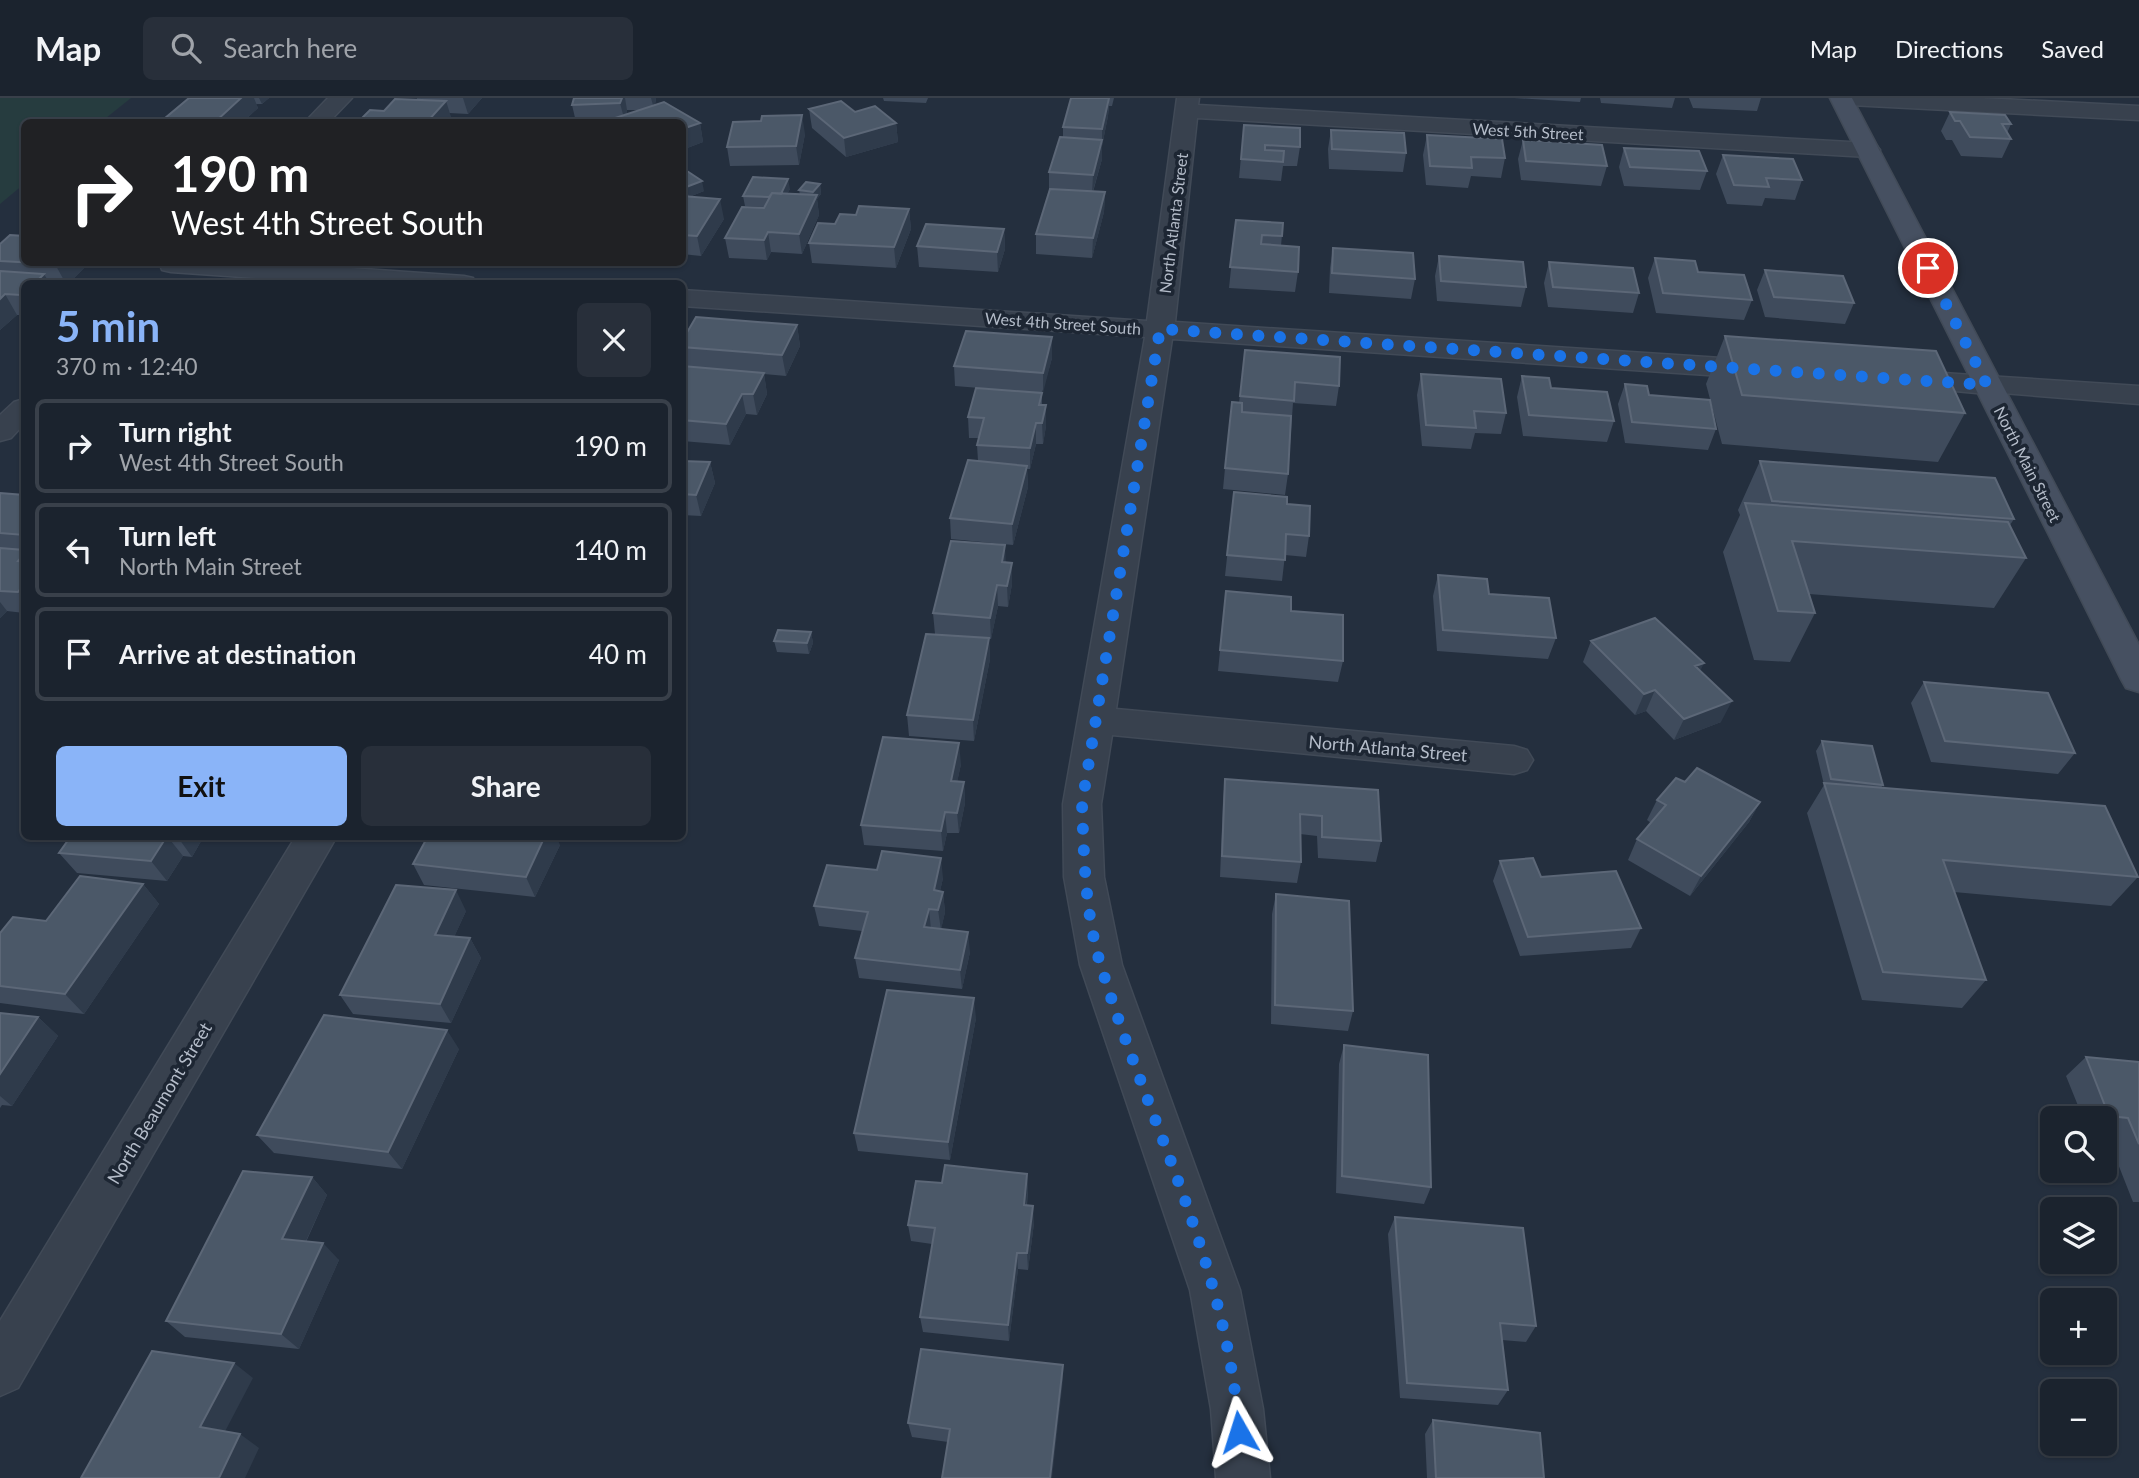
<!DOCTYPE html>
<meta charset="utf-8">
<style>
:root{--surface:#1b232e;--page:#282f3a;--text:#f1f3f6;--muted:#a0a4aa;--line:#39404a;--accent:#8ab4f8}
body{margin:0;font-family:Lato,sans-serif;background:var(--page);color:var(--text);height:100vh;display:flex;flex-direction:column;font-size:26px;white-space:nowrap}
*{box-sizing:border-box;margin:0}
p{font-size:23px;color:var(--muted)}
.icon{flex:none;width:38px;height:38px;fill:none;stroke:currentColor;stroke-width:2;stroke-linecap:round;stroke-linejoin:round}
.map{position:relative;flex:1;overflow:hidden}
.sheet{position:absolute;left:21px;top:182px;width:665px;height:560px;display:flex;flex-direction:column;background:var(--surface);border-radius:10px;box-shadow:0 2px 5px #0004,0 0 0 2px var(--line)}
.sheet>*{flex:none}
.banner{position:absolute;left:21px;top:21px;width:665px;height:147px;border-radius:10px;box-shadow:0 2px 5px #0004,0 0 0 2px var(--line);background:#202124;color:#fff;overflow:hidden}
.controls{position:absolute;left:2040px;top:1008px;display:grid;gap:14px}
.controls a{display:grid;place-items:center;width:77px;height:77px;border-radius:10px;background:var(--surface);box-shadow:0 2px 5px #0004,0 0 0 2px var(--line);font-size:35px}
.pin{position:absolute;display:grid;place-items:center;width:60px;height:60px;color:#fff;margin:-30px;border:4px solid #fff;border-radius:50%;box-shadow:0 2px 7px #0007}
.me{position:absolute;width:77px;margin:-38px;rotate:354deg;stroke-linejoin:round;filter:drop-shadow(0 0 5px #0008)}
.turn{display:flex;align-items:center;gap:24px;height:147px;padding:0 35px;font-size:32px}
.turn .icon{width:91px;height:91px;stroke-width:2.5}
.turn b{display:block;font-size:49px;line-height:60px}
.round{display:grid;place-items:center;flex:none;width:74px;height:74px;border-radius:10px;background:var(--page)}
.head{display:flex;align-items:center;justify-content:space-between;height:119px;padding:0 35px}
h1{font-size:42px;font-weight:700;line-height:52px;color:var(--accent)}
.action{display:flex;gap:14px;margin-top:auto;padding:14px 35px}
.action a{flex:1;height:80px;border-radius:10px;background:var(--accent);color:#111;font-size:28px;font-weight:700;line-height:80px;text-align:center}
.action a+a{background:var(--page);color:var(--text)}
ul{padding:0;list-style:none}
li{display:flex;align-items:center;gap:21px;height:94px;margin:0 14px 10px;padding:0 21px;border:4px solid var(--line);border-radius:10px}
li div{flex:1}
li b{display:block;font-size:26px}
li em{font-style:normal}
header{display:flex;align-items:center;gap:42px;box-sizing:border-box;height:98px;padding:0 35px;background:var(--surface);border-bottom:2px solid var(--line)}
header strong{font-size:33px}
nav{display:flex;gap:38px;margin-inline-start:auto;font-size:24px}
.search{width:490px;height:63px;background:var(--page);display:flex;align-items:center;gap:18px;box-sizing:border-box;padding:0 24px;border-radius:10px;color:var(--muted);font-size:26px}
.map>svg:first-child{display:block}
.green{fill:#263c3f}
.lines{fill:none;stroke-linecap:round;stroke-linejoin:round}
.minor-casing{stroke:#414a57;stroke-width:3}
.tertiary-casing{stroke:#414a57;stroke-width:3}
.secondary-casing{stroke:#414a57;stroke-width:3}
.minor{fill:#38414e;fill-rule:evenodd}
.tertiary{fill:#38414e;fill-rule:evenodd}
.secondary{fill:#465061;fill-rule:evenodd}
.wall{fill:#3f4b5c;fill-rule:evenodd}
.shaded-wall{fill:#2f3b4b}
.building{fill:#4b5868;stroke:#5c6777;stroke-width:2}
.route{stroke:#1a73e8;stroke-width:12;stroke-dasharray:0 21.6}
.labels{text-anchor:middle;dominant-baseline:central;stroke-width:7;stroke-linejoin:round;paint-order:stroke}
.far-street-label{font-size:16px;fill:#b4bcc9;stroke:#1d2633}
.street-label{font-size:18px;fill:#b4bcc9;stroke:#1d2633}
</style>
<header>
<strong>Map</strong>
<div class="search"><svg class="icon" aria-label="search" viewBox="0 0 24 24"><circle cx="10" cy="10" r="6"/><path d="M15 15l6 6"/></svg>Search here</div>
<nav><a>Map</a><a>Directions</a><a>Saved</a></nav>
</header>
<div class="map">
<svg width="2139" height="1380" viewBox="0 0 2139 1380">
<rect width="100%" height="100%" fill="#242f3e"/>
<path class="green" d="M0 0H131L101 24H24V86L0 106Z"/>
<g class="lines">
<g class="minor-casing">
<path id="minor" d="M328 0H352L329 24H305Z
M1177 0H1199L1198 7 1868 45 1876 47 1880 52 1876 57 1868 59 1197 20 1175 224 1767 263 1777 266 1781 272 1777 278 1767 281 1172 241 1116 611 1514 648 1527 652 1533 662 1527 672 1514 676 1112 637 1101 706 1104 779 1122 867 1240 1192 1263 1311 1270 1380H1216L1211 1311 1190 1192 1080 867 1064 779 1063 706 1145 239 682 208V192L1147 223Z
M1839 0H1981L2139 8V22L1850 7 1842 5Z
M159 164H265L464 178 473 180 477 186H340L171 174 162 172Z
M1900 272 1987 278 1997 281 2002 287 1997 293 1987 296 1890 287 1885 281 1890 275Z
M24 301V326L11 340 0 343V317L14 304Z
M296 738H337L18 1290 0 1298V1223Z"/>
</g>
<g class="tertiary-casing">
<path id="tertiary" d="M1987 278 2139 288V306L1977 293 1972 287 1977 281Z"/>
</g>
<g class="secondary-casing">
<path id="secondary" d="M1830 0H1852L2139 547V594L2126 590 2121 581Z"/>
</g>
<use href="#minor" class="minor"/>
<use href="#tertiary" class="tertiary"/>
<use href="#secondary" class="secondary"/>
</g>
<path class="wall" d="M189 0H269L262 6H256L258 10 243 24H166L164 21Z
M417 0H482L468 16 449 15 452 22 449 24H358L417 1Z
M574 0H656L655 7 664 4 700 25 703 44 682 52V24H576L572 7ZM627 12H640L626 17Z
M883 0H928L926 5 884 3Z
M1071 0H1114L1112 8H1109L1108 18 1102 48V61L1093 94H1105L1104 114 1092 160 1036 156V136L1049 93V74L1063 39V29Z
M1514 0H1581L1580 4Z
M1600 0H1675L1672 10 1601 5Z
M1689 0H1761L1757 13 1693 10Z
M809 11 896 25 898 44 846 59 812 30Z
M1950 14 2011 26 2007 35 2011 41 2002 60 1961 58 1952 42H1946L1941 33Z
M1244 27 1300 49 1297 68H1283L1281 83 1239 80Z
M1331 32 1406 55 1403 74 1329 71 1328 51Z
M805 36 799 67 730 68 727 49Z
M1427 37 1505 60 1501 80 1471 78 1468 90 1426 87 1423 57Z
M1523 42 1607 68 1601 88 1521 82 1518 61Z
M1624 50 1707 73 1700 92 1624 88 1619 69Z
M1723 57 1802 82 1795 102 1765 100 1762 108 1727 106 1716 76Z
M682 75 704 93 689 99 682 94Z
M820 86 821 96 817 101 819 117 802 156 771 154 767 162 729 160 725 140 765 109 745 108 743 98 790 91 787 96 800 97 799 92Z
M682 98 724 121 701 158 682 156Z
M909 111 911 131 896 170 812 165 809 145 835 126 856 117Z
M1236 122 1283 125 1281 148 1298 174 1295 194 1229 190Z
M1004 131 1005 151 998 174 919 169 917 148Z
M0 146 90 164 68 186H24V217H17L0 232Z
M1333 150 1415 181 1411 201 1329 195 1330 170Z
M1439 158 1526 189 1521 209 1437 203 1435 178Z
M1655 160 1698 174 1752 202 1744 222 1656 215 1648 180Z
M1549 164 1639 195 1633 215 1548 209 1544 185Z
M1765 172 1854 205 1845 226 1765 219 1757 192Z
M797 227 800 248 786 278 764 276 767 296 757 317 746 316 730 347 682 343V268H683L682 243Z
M1725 238 1965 315 1938 364 1722 346 1706 286Z
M1245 252 1339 288 1336 308 1293 305 1288 376 1285 397 1223 391 1225 370 1239 305Z
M1052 260 1042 295V307L1046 328 1043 346H1036L1030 371H1027L1028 389 1013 447 951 441 950 420 978 363 977 347 979 340H969L968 319 1004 292 955 288 954 268Z
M1421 276 1506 315 1501 336 1475 335 1471 351 1422 348 1417 297Z
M1522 278 1551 290 1614 323 1607 344 1523 338 1517 299Z
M1625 286 1716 331 1708 352 1625 345 1618 306Z
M682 363 710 364 715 385 701 418 682 417Z
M1760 363 2014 421 2010 427 2026 460 1994 510 1809 496 1815 515 1790 564 1754 562 1723 454 1740 417 1738 412Z
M1234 394 1287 406 1309 438 1306 459 1285 457 1282 483 1225 478Z
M0 395 24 397V515L7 513 0 520Z
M1006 464 1012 465V486L1008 509 998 508 991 541H989L990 561 974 643 909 638 907 617 935 536 933 515Z
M1438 477 1489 496 1556 540 1548 561 1437 553 1433 498Z
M1226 493 1291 513 1343 563 1338 584 1218 573Z
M811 534 813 545 809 556 777 554 774 543Z
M1591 543 1700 573 1721 624 1674 642 1646 613 1635 617 1583 564Z
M1924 584 2075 655 2058 676 1931 664 1911 605Z
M1822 643 1883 687 1881 690 2138 779 2111 808 1954 794 1986 882 1962 910 1862 902 1807 715 1824 687 1816 653Z
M961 666 957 684H964L965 705 959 735H947L943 753 864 747 861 727Z
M1225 681 1378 692 1381 743 1376 764 1318 760 1317 738 1300 736 1301 764 1297 785 1220 779 1223 702Z
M1685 684 1760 704 1749 724 1690 798 1628 762 1637 741 1651 725 1647 722 1657 702Z
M71 738H204L192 759 183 758 167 783 77 775 59 755Z
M560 747 535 799 424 787 413 766Z
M1500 763 1541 779 1641 830 1631 850 1520 858 1493 783Z
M943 780 940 793 943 794 945 814 941 831 970 854 962 891 859 880 855 860 862 833 819 828 814 808Z
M143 786 159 806 84 916 0 905V835L46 823Z
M1276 796 1353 913 1348 933 1271 926 1272 816Z
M466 813 454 839 470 840 481 860 451 925 353 916 340 897Z
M0 915 38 919 58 938 12 1008 2 1007 0 1010Z
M976 920 950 1062 858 1053 854 1035Z
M1344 947 1431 1089 1424 1106 1336 1095 1339 966Z
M459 951 402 1071 274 1055 257 1037Z
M2086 959 2139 964V1104H2133L2107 1038H2105V1020H2083L2066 978Z
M1027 1076 1028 1093 1027 1107 1034 1125 1028 1172 1018 1171 1009 1243 923 1234 920 1219 932 1146 911 1143 908 1127 942 1085Z
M312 1079 327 1097 306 1144 339 1162 299 1251 185 1239 166 1223Z
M1395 1119 1536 1228 1526 1244 1502 1242 1508 1292 1498 1307 1400 1300 1388 1136Z
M1063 1267V1282L948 1344 912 1339 908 1325Z
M1433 1322 1544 1380H1427L1425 1336Z"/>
<path class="shaded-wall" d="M241 0H254L258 10 243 24H215Z
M259 0H269L262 6Z
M463 0H482L468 16Z
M622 0H625L627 12 625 24 620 5Z
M651 0H656L654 11Z
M1109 0 1108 18 1102 48V61L1092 96 1093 77 1102 43V31Z
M446 3 452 22 449 24H427Z
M802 17 805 36 799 67 796 48Z
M700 25 703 44 682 52V31Z
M896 25 898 44 846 59 844 40Z
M788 81 790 91 780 110 779 100Z
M702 83 704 93 689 99 686 89Z
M820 86 821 96 817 101 819 117 802 156 799 136 814 102 813 94Z
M1105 94 1104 114 1092 160 1093 140Z
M720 101 724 121 701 158 697 138Z
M909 111 911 131 896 170 894 149Z
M1004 131 1005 151 998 174 997 154Z
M768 134 771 154 767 162 764 142Z
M57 164H90L68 186H66L55 166Z
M44 176 50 186H34Z
M5 196 17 217 0 232V201Z
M797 227 800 248 786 278 782 257Z
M1052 239V260L1043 295V275Z
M764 275 767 296 757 317 753 296Z
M742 296 746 316 730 347 726 326Z
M1046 307V328L1043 346 1042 325Z
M1036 325V346L1030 371V350Z
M710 364 715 385 701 418 696 397Z
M1027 368 1028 389 1013 447 1012 426Z
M1005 447 1006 468 1002 464Z
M24 456V472L18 463Z
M1012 465V486L1008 509 1007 488Z
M24 487V504L18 494Z
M997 487 998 508 991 541 990 520Z
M0 504 7 513 0 520Z
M811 534 813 545 809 556 807 545Z
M989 540 990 561 974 643 973 622Z
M1704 565 1694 586 1695 568Z
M1655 592 1646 613 1635 617 1644 596Z
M1732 603 1721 624 1674 642 1684 621Z
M959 645 961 666 953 704 951 683Z
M964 684 965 705 959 735 957 715Z
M1760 704 1749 724 1690 798 1701 778Z
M945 714 947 735 943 753 941 733Z
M167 738 183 758 167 783 151 763Z
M177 738H204L192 759Z
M545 738H556L560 747 535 799 526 779Z
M941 760 943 780 936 812 934 792Z
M143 786 159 806 84 916 65 896Z
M456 792 466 813 446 857 435 837Z
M943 794 945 814 941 832 938 812Z
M929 811 931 831 924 829Z
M968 834 970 854 962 891 960 872Z
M470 840 481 860 451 925 440 906Z
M974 900 976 920 950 1062 948 1044Z
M38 919 58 938 12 1008 0 998V976Z
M447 932 459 951 402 1071 388 1054Z
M1027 1076 1028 1093 1024 1124V1107Z
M312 1079 327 1097 299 1158 282 1141Z
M1033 1108 1034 1125 1028 1172 1027 1155Z
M323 1145 339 1162 299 1251 281 1236Z
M1017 1155 1018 1171 1009 1243 1008 1227Z
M234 1265 253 1280 220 1343 200 1329Z
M1063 1267V1282L1052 1380H1050Z
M240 1336 259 1350 245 1380H219Z"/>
<path class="building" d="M189 0H241L215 24 164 21Z
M574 0H622L620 5 572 7Z
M1071 0H1109L1102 31 1063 29Z
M395 1 446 3 427 24H358L370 12 384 13Z
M841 3 855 14 875 8 896 25 844 40 809 11Z
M664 4 700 25 682 31V24H617L612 21Z
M1950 14 2005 17 2011 26H2002L2011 41 1970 39 1960 23H1955Z
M802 17 796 48 727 49 733 24 761 23 762 18Z
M1244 27 1300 30V49L1265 47V52L1284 53 1283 64 1241 61Z
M1331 32 1404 35 1406 55 1332 51Z
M1427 37 1502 41 1505 60 1471 59 1472 70 1430 68Z
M1060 39 1102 42 1093 77 1049 74Z
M1523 42 1602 47 1607 68 1526 63Z
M1624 50 1699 53 1707 73 1630 69Z
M1723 57 1793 61 1802 82 1766 80 1769 89 1734 87Z
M687 73 702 83 686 89 682 86V75Z
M753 79 788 81 781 96 772 95 769 99 743 98Z
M806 84 820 86 813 94 799 92Z
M1050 91 1105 94 1093 140 1036 136Z
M772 95 817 97 799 136 768 134 764 142 725 140 742 109 764 110Z
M682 98 720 101 697 138 682 137Z
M859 108 909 111 894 149 809 145 818 125 835 126 840 116 856 117Z
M1236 122 1283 125 1282 138 1262 137 1261 146 1299 149 1298 174 1230 169Z
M926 126 1004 131 997 154 917 148Z
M10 137 24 138V164H57L55 166 0 163V146Z
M1333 150 1413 155 1415 181 1332 175Z
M1439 158 1523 164 1526 189 1441 183Z
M1655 160 1695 163 1698 174 1744 177 1752 202 1663 195Z
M1549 164 1633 170 1639 195 1553 189Z
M1765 172 1843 178 1854 205 1774 199Z
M0 173 44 176 34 186H24V194L21 197 5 196 0 201Z
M205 182 257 186H202Z
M696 219 797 227 782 257 682 249V243Z
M966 233 1052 239 1043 275 954 268Z
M1725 238 1936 253 1965 315 1742 297Z
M1245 252 1340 259 1339 288 1295 284 1294 303 1240 298Z
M682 268 764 275 753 296H742L726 326 682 322Z
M1421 276 1501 281 1506 315 1474 313 1476 330 1426 327Z
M1522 278 1549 280 1551 290 1607 294 1614 323 1529 317Z
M1625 286 1647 288 1649 297 1710 302 1716 331 1632 324Z
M976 290 1042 295 1039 307H1046L1042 325H1036L1030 350 977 347 984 320 968 319Z
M1232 304 1242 305V314L1291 318 1288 376 1225 370Z
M968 362 1027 368 1012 426 950 420Z
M682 363 710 364 696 397 682 396Z
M1760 363 1995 380 2014 421 1772 403Z
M1234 394 1287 399V406L1310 408 1309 438 1286 436 1285 462 1227 457Z
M0 395 24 397V437L0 435Z
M1745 405 2008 424 2026 460 1792 443 1815 515 1778 513Z
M951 443 1005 447 1002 464 1012 465 1007 488 997 487 990 520 933 515Z
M0 450 24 452V456L18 463 24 464V487L18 494 0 493Z
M1438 477 1487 481 1489 496 1549 500 1556 540 1443 532Z
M1226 493 1291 499V513L1343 517V563L1220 552Z
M1655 520 1704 565 1695 568 1732 603 1684 621 1655 592 1644 596 1591 543Z
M778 532 811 534 807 545 774 543Z
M926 536 989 540 973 622 907 617Z
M1924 584 2048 595 2075 655 1945 643Z
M883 639 959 645 951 683 964 684 957 715 945 714 941 733 861 727Z
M1822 643 1872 648 1883 687 1831 681Z
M1697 670 1760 704 1701 778 1637 741 1666 707 1657 702 1676 680 1685 684Z
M1225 681 1378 692 1381 743 1322 739V718L1300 716 1301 764 1222 758Z
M1824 685 2105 708 2138 779 1943 762 1986 882 1883 874Z
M71 738H167L151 763 59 755Z
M428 738H545L526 779 413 766Z
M882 753 941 760 934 792 943 794 938 812 929 811 924 829 968 834 960 872 855 860 868 814 814 808 827 767 877 772Z
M1533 760 1541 779 1616 773 1641 830 1528 839 1500 763Z
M80 778 143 786 65 896 0 888V835L13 819 46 823Z
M396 787 456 792 435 837 470 840 440 906 340 897Z
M1276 796 1349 803 1353 913 1275 907Z
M887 892 974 900 948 1044 854 1035Z
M0 915 38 919 0 976Z
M324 917 447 932 388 1054 257 1037Z
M1344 947 1428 957 1431 1089 1342 1078Z
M2086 959 2139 964V1046L2128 1020 2109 1018Z
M945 1067 1027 1076 1024 1107 1033 1108 1027 1155H1017L1008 1227 920 1219 935 1130 908 1127 916 1083 942 1085Z
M243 1073 312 1079 282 1141 323 1145 281 1236 166 1223Z
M1395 1119 1523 1130 1536 1228 1500 1225 1508 1292 1407 1285Z
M921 1251 1063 1267 1050 1380H942L950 1331 908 1325Z
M152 1253 234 1265 200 1329 240 1336 219 1380H81Z
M1433 1322 1540 1335 1544 1380H1436Z"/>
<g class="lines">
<path class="route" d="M1239 1334C1228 1171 1148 1023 1101 868 1085 816 1084 760 1082 706L1160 231 1987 287 1928 170"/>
</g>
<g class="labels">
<g class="far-street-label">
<text transform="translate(1528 33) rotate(3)">West 5th Street</text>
<text transform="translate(1173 125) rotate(-83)">North Atlanta Street</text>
<text transform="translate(1063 225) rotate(4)">West 4th Street South</text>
<text transform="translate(2028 366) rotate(63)">North Main Street</text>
</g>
<g class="street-label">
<text transform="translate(1388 650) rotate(5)">North Atlanta Street</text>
<text transform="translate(159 1005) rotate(-59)">North Beaumont Street</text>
</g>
</g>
</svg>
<div class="controls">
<a><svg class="icon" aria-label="search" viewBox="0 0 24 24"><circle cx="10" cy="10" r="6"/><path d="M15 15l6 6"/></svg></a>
<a><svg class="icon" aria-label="layers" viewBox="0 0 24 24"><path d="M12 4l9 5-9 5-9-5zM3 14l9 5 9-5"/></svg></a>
<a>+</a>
<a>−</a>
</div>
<div class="pin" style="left:1928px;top:170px;background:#d93025"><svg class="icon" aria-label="arrive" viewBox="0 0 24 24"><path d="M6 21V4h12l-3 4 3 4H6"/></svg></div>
<svg class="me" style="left:1239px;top:1334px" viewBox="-20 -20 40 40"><path d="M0-17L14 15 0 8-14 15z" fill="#1a73e8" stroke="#fff" stroke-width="4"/></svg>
<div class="banner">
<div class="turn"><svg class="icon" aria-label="right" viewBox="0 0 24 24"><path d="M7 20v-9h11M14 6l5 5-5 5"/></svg><div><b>190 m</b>West 4th Street South</div></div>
</div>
<section class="sheet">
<div class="head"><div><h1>5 min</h1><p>370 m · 12:40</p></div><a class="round"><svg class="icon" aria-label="close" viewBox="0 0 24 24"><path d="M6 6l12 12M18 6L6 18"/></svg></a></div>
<ul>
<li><svg class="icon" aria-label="right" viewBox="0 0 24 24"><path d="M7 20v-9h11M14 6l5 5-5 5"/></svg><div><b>Turn right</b><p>West 4th Street South</p></div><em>190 m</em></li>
<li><svg class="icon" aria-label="left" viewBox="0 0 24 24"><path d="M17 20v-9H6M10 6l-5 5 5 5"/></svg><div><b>Turn left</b><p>North Main Street</p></div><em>140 m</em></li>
<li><svg class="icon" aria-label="arrive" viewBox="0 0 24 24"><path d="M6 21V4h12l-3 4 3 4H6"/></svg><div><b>Arrive at destination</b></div><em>40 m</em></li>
</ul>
<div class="action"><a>Exit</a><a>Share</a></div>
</section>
</div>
